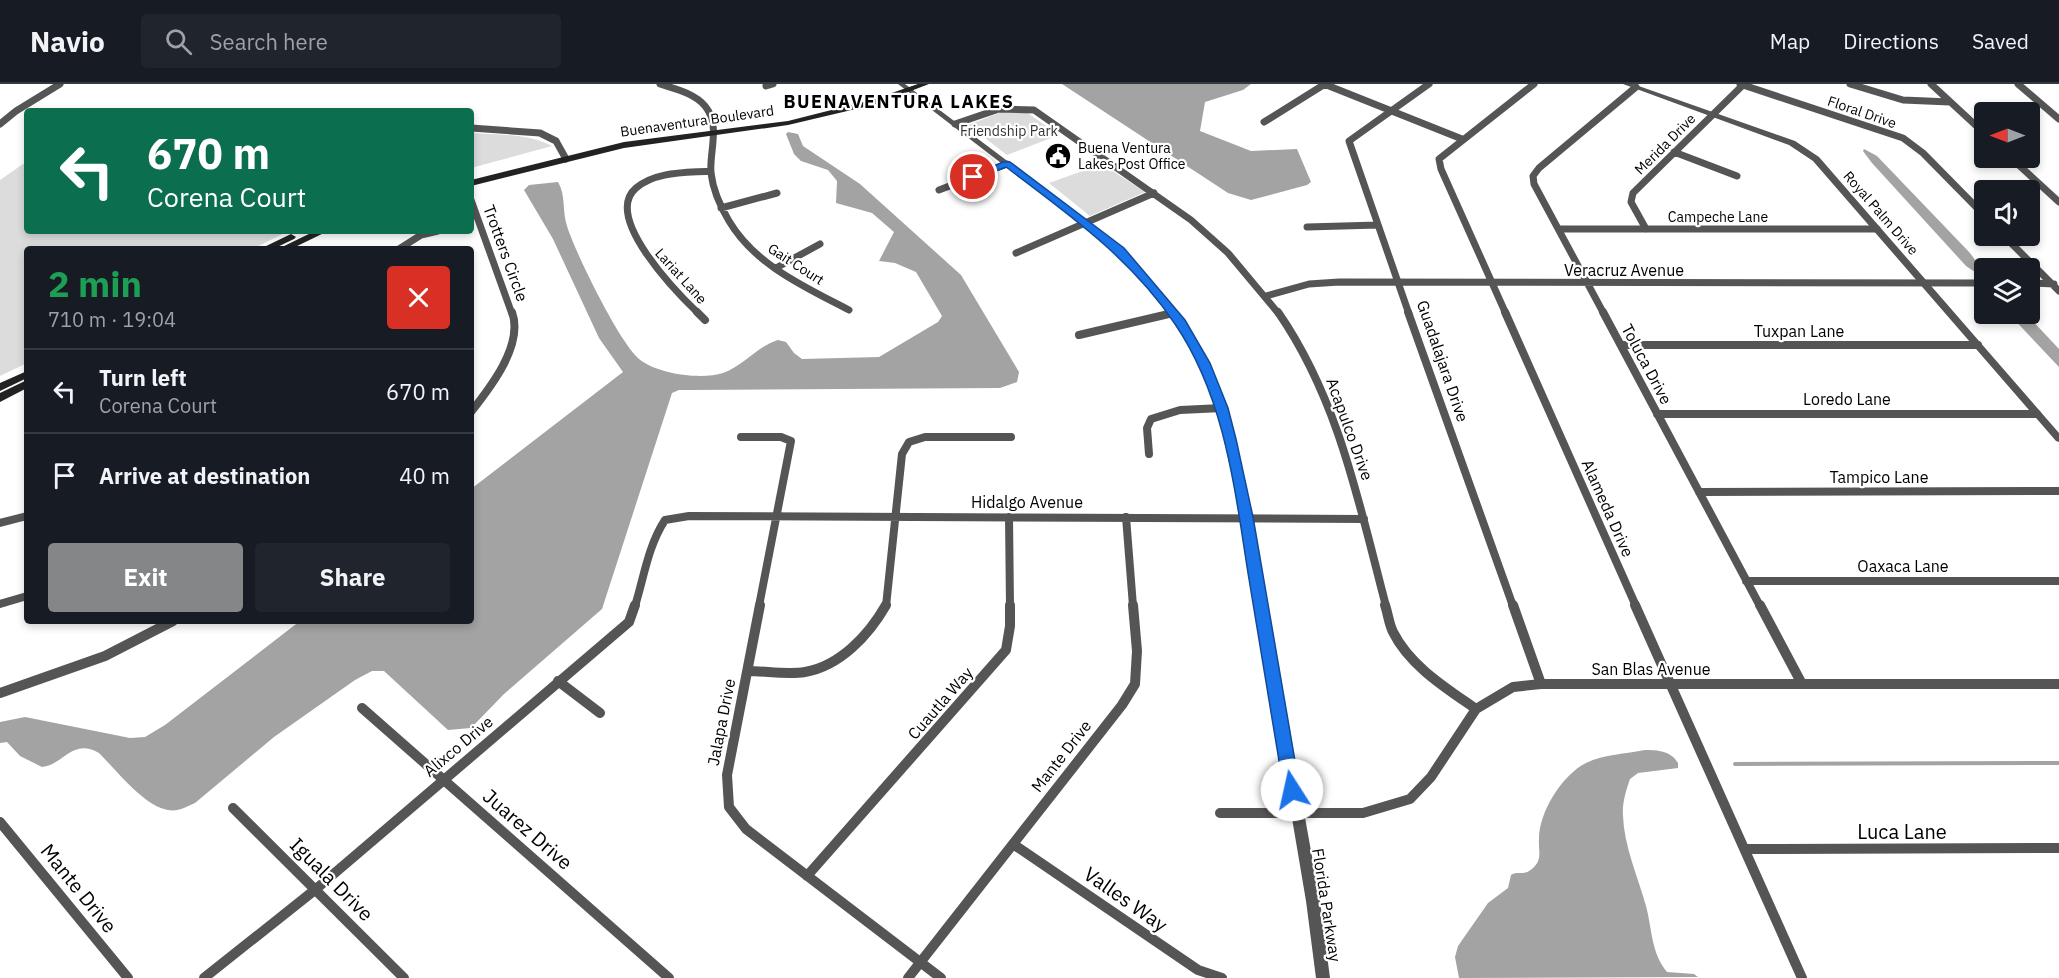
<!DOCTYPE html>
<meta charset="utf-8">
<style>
:root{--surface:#171b24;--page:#20242c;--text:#f1f3f6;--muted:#9ea1a6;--line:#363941;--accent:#858687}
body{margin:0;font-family:"IBM Plex Sans",sans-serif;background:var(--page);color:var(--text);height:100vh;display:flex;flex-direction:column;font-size:22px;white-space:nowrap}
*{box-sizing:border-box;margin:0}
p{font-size:20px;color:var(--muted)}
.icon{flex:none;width:33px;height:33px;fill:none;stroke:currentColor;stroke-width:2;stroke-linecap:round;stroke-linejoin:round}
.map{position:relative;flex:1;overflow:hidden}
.panel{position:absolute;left:24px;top:162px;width:450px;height:378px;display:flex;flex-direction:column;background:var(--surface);border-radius:6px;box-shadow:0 3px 9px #0003}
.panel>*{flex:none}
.guide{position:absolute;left:24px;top:24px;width:450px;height:126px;border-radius:6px;box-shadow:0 3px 9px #0003;background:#0b6e4f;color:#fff;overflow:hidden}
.needle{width:39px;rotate:270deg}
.tools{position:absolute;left:1974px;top:18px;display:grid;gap:12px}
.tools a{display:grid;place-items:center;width:66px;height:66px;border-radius:6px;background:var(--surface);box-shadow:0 3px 9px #0003;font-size:30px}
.pin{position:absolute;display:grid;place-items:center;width:51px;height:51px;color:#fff;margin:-26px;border:3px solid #fff;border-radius:50%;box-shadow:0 2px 6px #0007}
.me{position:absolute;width:66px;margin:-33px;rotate:350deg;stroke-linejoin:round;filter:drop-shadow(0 0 4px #0008)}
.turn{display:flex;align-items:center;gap:21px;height:126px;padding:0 24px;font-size:27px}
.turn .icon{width:78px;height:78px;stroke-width:2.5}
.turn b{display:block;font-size:42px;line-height:51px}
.round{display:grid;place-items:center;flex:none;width:63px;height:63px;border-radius:6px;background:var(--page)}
.overview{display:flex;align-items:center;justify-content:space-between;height:102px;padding:0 24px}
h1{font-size:36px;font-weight:700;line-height:45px;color:#1e9e55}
.action{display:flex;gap:12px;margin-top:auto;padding:12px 24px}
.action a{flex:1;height:69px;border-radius:6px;background:var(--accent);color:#fff;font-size:24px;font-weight:700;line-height:69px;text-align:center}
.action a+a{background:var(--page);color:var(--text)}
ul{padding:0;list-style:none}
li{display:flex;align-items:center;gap:18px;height:84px;padding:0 24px;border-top:2px solid var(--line)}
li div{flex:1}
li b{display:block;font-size:22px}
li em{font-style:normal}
header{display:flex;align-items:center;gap:36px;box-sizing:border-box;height:84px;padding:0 30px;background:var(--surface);border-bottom:2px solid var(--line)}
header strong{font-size:28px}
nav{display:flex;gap:33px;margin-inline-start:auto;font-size:21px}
.search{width:420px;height:54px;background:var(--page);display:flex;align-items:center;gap:15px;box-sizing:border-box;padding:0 21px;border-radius:6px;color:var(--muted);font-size:22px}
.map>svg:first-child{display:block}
.green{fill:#dcdcdc}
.water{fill:#a3a3a3}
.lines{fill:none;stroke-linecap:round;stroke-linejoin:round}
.stream{stroke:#a3a3a3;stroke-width:4}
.minor-far2{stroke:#555;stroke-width:7}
.minor-far1{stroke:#555;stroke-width:8}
.minor{stroke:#555;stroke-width:10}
.tertiary{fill:#555;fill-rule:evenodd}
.secondary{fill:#222;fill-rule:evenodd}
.route{fill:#1a73e8;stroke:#114b97;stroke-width:1.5}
.labels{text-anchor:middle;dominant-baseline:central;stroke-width:4.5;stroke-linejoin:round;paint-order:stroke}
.far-street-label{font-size:14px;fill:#000;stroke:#fff}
.far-park-label{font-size:14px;fill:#333;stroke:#fff}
.far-poi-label{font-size:14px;fill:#000;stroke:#fff;text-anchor:start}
.street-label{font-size:16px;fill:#000;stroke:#fff}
.far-district-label{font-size:18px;font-weight:bold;letter-spacing:1.5px;fill:#000;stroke:#fff}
.near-street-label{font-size:20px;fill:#000;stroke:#fff}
</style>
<header>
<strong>Navio</strong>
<div class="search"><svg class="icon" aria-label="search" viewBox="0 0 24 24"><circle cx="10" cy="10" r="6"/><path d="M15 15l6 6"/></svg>Search here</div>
<nav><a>Map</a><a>Directions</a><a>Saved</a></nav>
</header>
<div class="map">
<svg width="2059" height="894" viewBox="0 0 2059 894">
<rect width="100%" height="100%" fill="#fff"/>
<path class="green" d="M1007 26 1025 27 1059 51 1007 71 968 41Z
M471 49C497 51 528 49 552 62L471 84Z
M23 80 27 82V147H289L252 165H27V279L0 292V96Z
M1102 80 1145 108 1090 132 1049 99Z"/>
<path class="water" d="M1062 0H1251L1243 6 1205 18 1200 47 1251 67 1297 65 1311 98 1307 101 1251 116 1228 109Z
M788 48 798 50 803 62 860 100 961 191 1019 288 1017 298 1000 304 688 306H679L672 309 602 525 504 610 471 644 448 646 384 587H372L355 596 274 653 195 719C186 723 178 728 168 726 144 722 117 687 99 669 72 654 65 680 42 683L20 672 7 658 0 659V638L25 633 130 654 145 653 165 641 300 537H471V405L623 288 599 254 553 155 524 106 529 101 558 98C566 111 562 127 567 142 575 168 619 258 639 275 657 290 701 296 723 289 743 282 758 262 778 256L786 258 794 269 802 275 879 273 938 238 942 232 916 188 895 179 879 177 894 148 872 129 836 119 837 97 828 86 801 77 794 70 786 50Z
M1864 65 1877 72 1970 169 1984 188H1975L1966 182 1872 79 1863 67Z
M2009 230H2026L2059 265V283Z
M1645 666C1658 666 1671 667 1678 679V684L1638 689 1630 695C1626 707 1622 719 1623 732 1624 762 1638 793 1646 822 1652 844 1651 869 1667 888L1694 890 1698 893 1459 894 1455 873 1458 862 1488 819 1508 804 1511 791C1517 787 1523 791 1529 787 1544 777 1538 768 1539 755 1539 728 1562 691 1586 679 1604 670 1626 670 1645 666Z"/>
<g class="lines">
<path class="stream" d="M1735 680 2059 679"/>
<path class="minor-far2" d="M660 0C675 5 694 9 705 22 721 41 709 68 711 89 713 106 720 122 729 137 755 181 805 203 849 226
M1324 0 1462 55
M1740 0 1903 54 1923 69 1984 131
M1850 0 1903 16 1950 18
M1931 0 1984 49
M2018 0 2059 35
M766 2 773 0
M1264 38 1325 0
M0 40 16 27 60 0
M955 40 999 25 1034 26 1191 136 1228 169 1279 230
M471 44 540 49 556 57 566 75
M1674 68 1737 92
M2011 74 2059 118
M939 106 1007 80
M471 116 512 230
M721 124 777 109
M1307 143 1378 141
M1559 145H1877
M1646 145 1631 118 1633 109 1744 0
M2004 152 2059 207
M399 165 421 151 438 147
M1016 169 1154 109
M776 184 820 160
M2030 199 2054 200
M1266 212 1309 200 1339 198 1984 199
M699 230C678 210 602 133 636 104 656 87 686 89 711 87
M1169 230 1173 229
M1409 230 1349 57 1429 0
M1506 230 1441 85 1439 75 1534 0
M1604 230 1534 100 1533 92 1539 84 1636 3"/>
<path class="minor-far1" d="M697 228 705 236
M1278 228C1339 316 1359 420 1386 522
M1408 228 1513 522
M1505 228 1636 522
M1603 228 1760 522
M1079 251 1173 229
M1621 261H1978
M471 328C490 304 524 261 512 228
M1657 330H2037
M741 353H781L791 357 759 522
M1149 370 1147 344 1151 335 1180 326 1222 324
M1699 408 2059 407
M1009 433 1010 522
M1126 433 1133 522
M0 439 27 432
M1746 497H2059
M0 520 27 512
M635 522C644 493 648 462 665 436L689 432 1364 435
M886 522 902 370 909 358 925 353H1011"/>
<path class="minor" d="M760 521 727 691 729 723 746 745 941 894
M1385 521C1388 530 1389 540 1393 548 1410 582 1446 604 1476 625
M1513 521 1541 600
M1635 521 1802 894
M1760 521 1802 600
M748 587C766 587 787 591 805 588 840 582 869 551 886 521
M558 597 600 629
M0 609 105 572 173 537
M362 624 669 894
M233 724 404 894
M1220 729H1363L1410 715 1431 693 1476 625 1513 603 1541 600H2059
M0 738 128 894
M1013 760 1198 886 1222 894
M1745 765 2059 764
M807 792 1006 566 1010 542V521
M204 894 316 805 629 538 635 521
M908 894 1122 621 1135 600 1137 567 1133 521"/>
<path class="tertiary" d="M898 0H905L1123 164 1184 237 1209 279 1227 324 1251 433 1320 817 1330 894H1316L1306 817 1241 433 1217 324 1199 279 1177 240 1117 168Z
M1623 0H1633L1795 57 1819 73 2059 349V358L2056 357 1813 77 1789 61Z"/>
<path class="secondary" d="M918 0H929L877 20 788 41 624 64 471 102V96L624 58 788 37 871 16Z
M315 147H328L291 165H278Z
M291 150 296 153 294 155 273 165H260Z
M27 287V294L0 307V299Z
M27 296V304L0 318V309Z"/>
</g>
<path class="route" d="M1003 78H1010L1124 164 1185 236 1210 279 1228 324 1236 355 1253 433 1300 706 1298 711 1292 714 1286 711 1284 706C1272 636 1261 566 1249 495 1235 408 1226 315 1175 240 1131 174 1068 130 1006 83L973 96 968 93Z"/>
<defs>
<g id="civic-disc" transform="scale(1.35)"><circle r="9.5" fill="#000" stroke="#fff"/><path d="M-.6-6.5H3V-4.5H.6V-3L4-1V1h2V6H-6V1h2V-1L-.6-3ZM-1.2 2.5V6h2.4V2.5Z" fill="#fff"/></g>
</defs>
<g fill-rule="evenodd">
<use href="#civic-disc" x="1058" y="72"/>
</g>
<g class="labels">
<g class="far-street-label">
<text transform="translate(1862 28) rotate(19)">Floral Drive</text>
<text transform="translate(697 37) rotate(-8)">Buenaventura Boulevard</text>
<text transform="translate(1665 60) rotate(-45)">Merida Drive</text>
<text transform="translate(1881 129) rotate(49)">Royal Palm Drive</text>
<text x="1718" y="133">Campeche Lane</text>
<text transform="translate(796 180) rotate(33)">Gait Court</text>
<text transform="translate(681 192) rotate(48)">Lariat Lane</text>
</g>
<g class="far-park-label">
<text x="1009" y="47">Friendship Park</text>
</g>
<g class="far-poi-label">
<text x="1078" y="64">Buena Ventura<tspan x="1078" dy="16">Lakes Post Office</tspan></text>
</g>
<g class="street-label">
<text transform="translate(506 169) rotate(70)">Trotters Circle</text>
<text x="1624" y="186">Veracruz Avenue</text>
<text x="1799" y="247">Tuxpan Lane</text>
<text transform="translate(1443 277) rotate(71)">Guadalajara Drive</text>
<text transform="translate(1647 280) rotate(62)">Toluca Drive</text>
<text x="1847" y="315">Loredo Lane</text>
<text transform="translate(1350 345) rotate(70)">Acapulco Drive</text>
<text x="1879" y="393">Tampico Lane</text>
<text x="1027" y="418">Hidalgo Avenue</text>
<text transform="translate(1608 424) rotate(66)">Alameda Drive</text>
<text x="1903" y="482">Oaxaca Lane</text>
<text x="1651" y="585">San Blas Avenue</text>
<text transform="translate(940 619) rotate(-49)">Cuautla Way</text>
<text transform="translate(721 638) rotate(-79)">Jalapa Drive</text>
<text transform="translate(458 662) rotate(-40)">Alixco Drive</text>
<text transform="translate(1061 672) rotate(-52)">Mante Drive</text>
<text transform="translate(1327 821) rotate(81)">Florida Parkway</text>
</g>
<g class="far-district-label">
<text x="899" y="17">BUENAVENTURA LAKES</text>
</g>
<g class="near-street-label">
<text transform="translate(528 745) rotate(41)">Juarez Drive</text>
<text x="1902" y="747">Luca Lane</text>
<text transform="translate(332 795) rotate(45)">Iguala Drive</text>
<text transform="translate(79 804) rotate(51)">Mante Drive</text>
<text transform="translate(1126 815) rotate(35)">Valles Way</text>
</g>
</g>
</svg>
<div class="tools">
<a><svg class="needle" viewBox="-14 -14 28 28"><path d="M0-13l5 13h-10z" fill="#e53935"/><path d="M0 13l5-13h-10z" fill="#9ea1a6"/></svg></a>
<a><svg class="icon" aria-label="sound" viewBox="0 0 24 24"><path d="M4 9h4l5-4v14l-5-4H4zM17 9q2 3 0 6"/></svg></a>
<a><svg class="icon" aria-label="layers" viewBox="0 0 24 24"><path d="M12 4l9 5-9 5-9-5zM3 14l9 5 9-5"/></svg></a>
</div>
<div class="pin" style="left:973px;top:93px;background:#d93025"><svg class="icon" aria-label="arrive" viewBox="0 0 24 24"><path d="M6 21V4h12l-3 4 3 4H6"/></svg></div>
<svg class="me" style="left:1292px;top:706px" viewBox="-20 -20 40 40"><circle r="19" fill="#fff"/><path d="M0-13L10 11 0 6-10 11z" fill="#1a73e8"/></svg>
<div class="guide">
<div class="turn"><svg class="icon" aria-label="left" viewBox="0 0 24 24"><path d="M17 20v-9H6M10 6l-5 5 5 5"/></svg><div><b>670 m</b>Corena Court</div></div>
</div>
<section class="panel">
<div class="overview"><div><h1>2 min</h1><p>710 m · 19:04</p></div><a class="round" style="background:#d93025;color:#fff"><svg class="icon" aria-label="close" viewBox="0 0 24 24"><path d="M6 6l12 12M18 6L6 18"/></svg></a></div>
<ul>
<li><svg class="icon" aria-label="left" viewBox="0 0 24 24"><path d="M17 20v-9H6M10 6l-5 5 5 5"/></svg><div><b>Turn left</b><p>Corena Court</p></div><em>670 m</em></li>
<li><svg class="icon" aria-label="arrive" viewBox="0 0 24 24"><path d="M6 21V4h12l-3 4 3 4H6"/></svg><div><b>Arrive at destination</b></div><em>40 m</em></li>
</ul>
<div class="action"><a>Exit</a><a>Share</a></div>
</section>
</div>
